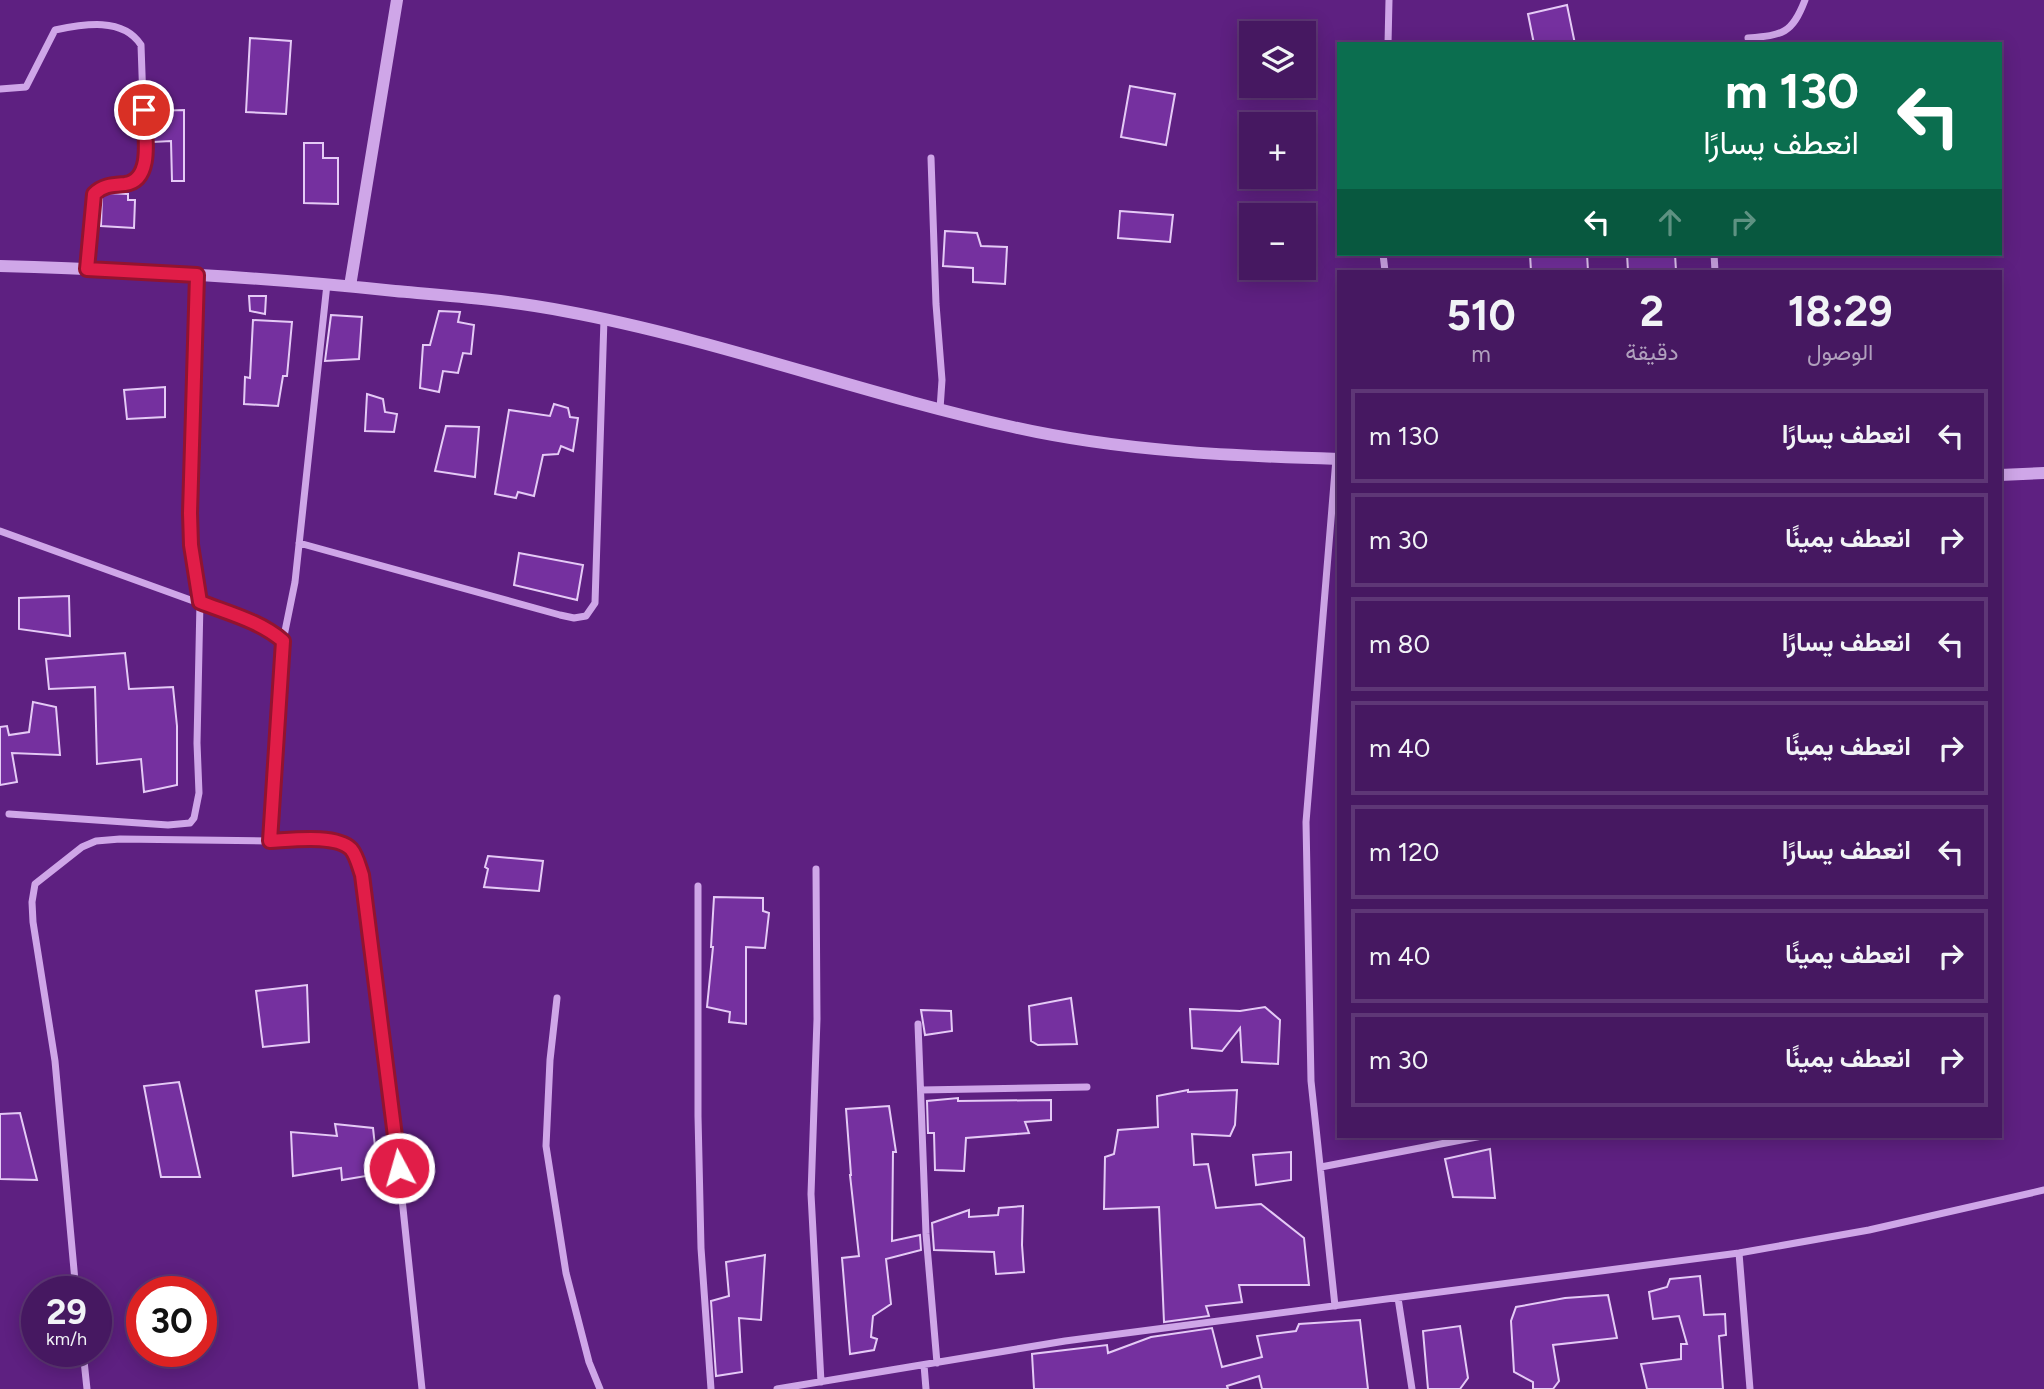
<!DOCTYPE html>
<html lang="ar">
<meta charset="utf-8">
<style>
:root{--surface:#461861;--page:#50256a;--text:#f1f3f6;--muted:#b0a0bd;--line:#5e3776}
body{margin:0;font-family:Figtree,Vazirmatn,sans-serif;background:var(--page);color:var(--text);direction:rtl;height:100vh;display:flex;flex-direction:column;font-size:26px;white-space:nowrap}
*{box-sizing:border-box;margin:0}
p{font-size:23px;color:var(--muted)}
.icon{flex:none;width:38px;height:38px;fill:none;stroke:currentColor;stroke-width:2;stroke-linecap:round;stroke-linejoin:round}
.map{position:relative;flex:1;overflow:hidden;direction:ltr}
.panel{position:absolute;left:1337px;top:270px;width:665px;height:868px;display:flex;flex-direction:column;background:var(--surface);border-radius:0px;box-shadow:0 4px 18px #0003,0 0 0 2px var(--line);direction:rtl}
.panel>*{flex:none}
.hud{position:absolute;left:1337px;top:42px;width:665px;height:214px;border-radius:0px;box-shadow:0 4px 18px #0003,0 0 0 2px var(--line);direction:rtl;background:#0b6e4f;color:#fff;overflow:hidden}
.buttons{position:absolute;left:1239px;top:21px;display:grid;gap:14px}
.buttons a{display:grid;place-items:center;width:77px;height:77px;border-radius:0px;background:var(--surface);box-shadow:0 4px 18px #0003,0 0 0 2px var(--line);font-size:35px}
.speed{position:absolute;left:21px;top:1276px;display:flex;gap:14px;font-size:35px;font-weight:700;text-align:center}
.speed>*{display:grid;place-content:center;width:91px;height:91px;border-radius:50%;background:var(--surface);box-shadow:0 4px 18px #0003,0 0 0 2px var(--line);line-height:1}
.speed small{font-size:18px;font-weight:400}
.speed .limit{border:10px solid #d22;background:#fff;color:#111}
.pin{position:absolute;display:grid;place-items:center;width:60px;height:60px;color:#fff;margin:-30px;border:4px solid #fff;border-radius:50%;box-shadow:0 2px 7px #0007}
.me{position:absolute;width:77px;margin:-38px;rotate:354deg;stroke-linejoin:round;filter:drop-shadow(0 0 5px #0008)}
.turn{display:flex;align-items:center;gap:24px;height:147px;padding:0 28px;font-size:32px}
.turn .icon{width:91px;height:91px;stroke-width:2.5}
.turn b{display:block;font-size:49px;line-height:60px}
.lanes{display:flex;align-items:center;height:66px;padding:0 28px;background:#0003;justify-content:center;gap:35px;direction:ltr}
.lanes .off{opacity:.35}
.eta{display:flex;justify-content:space-evenly;align-items:center;height:119px;text-align:center}
.eta b{font-size:42px;font-weight:700;line-height:49px}
ul{padding:0;list-style:none}
li{display:flex;align-items:center;gap:21px;height:94px;margin:0 14px 10px;padding:0 14px;border:4px solid var(--line);border-radius:0px}
li div{flex:1}
li b{display:block;font-size:26px}
li em{font-style:normal}
.map>svg:first-child{display:block}
.building{fill:#75309f;stroke:#e5caf6;stroke-width:2}
.lines{fill:none;stroke-linecap:round;stroke-linejoin:round}
.minor{stroke:#cfa6e8;stroke-width:7}
.tertiary{stroke:#cfa6e8;stroke-width:12}
.route-casing{stroke:#92132f;stroke-width:18}
.route{stroke:#e11d48;stroke-width:12}
</style>
<div class="map">
<svg width="2044" height="1389" viewBox="0 0 2044 1389">
<rect width="100%" height="100%" fill="#5e2081"/>
<path class="building" d="M1567 5 1575 44H1534L1528 14Z
M250 38 291 41 286 114 246 112Z
M1130 86 1175 94 1166 145 1121 137Z
M184 110V181H172L171 141 153 142 154 111Z
M304 143H323V158H338V204L304 203Z
M106 193 128 194V200H135L134 228 101 226 102 196Z
M1120 211 1173 215 1170 242 1118 238Z
M945 231 977 233 981 246 1007 247 1005 284 973 282V268L943 266Z
M1530 254H1587L1588 271H1531Z
M1627 254H1675L1676 271H1628Z
M249 296H266L265 314 250 311Z
M439 311 460 312 458 322 474 325 471 354 463 353 458 373 443 371 439 392 420 388 423 345H430Z
M331 315 362 317 359 359 325 361Z
M253 320 292 322 287 376H283L278 406 244 404 245 377 250 378Z
M165 387V417L127 419 124 390Z
M367 394 383 399 385 412 397 414 394 432 365 431Z
M554 404 568 408 570 417 578 418 573 451 561 446 558 454 543 455 534 496 518 492 516 498 495 494 509 410 550 416Z
M446 426 479 427 475 477 435 471Z
M519 553 583 565 577 600 514 585Z
M69 596 70 636 19 629V598Z
M125 653 129 689 173 687 177 726V785L144 792 141 759 97 764 95 687 49 689 46 659Z
M33 702 56 707 60 755 12 753 17 782 0 785V727L7 726 9 735 29 732Z
M488 856 543 861 539 891 484 887 488 869 485 867Z
M714 897 763 898V911L769 913 765 948 746 947V1024L729 1022 730 1012 707 1007 713 947H711Z
M307 985 309 1042 263 1047 256 991Z
M1071 998 1077 1044 1038 1045 1031 1041 1029 1006Z
M1265 1007 1280 1020 1278 1064 1242 1062 1240 1028 1222 1051 1192 1048 1190 1009 1240 1011Z
M921 1010 951 1011 952 1031 925 1035Z
M179 1082 200 1177H161L144 1086Z
M1188 1090V1092L1237 1090 1235 1125 1230 1136 1192 1134 1194 1165 1208 1164 1216 1208 1261 1204 1304 1238 1309 1285H1239L1242 1302 1206 1306 1209 1316 1164 1322 1159 1207 1104 1209 1105 1157 1114 1154 1118 1130 1158 1127 1157 1096Z
M958 1098V1101L1051 1100V1120L1025 1122 1029 1133 966 1138 964 1171 935 1170 934 1133H928L927 1101Z
M889 1106 896 1152H893L892 1241 920 1235 921 1250 886 1259 891 1304 873 1316 871 1337 877 1339 874 1350 850 1354 842 1258 859 1256 850 1175H851L846 1109Z
M20 1113 37 1180 0 1179V1114Z
M335 1124 373 1128 378 1174 342 1180 341 1168 293 1176 291 1132 337 1136Z
M1490 1149 1495 1198 1453 1197 1445 1159Z
M1291 1152V1180L1256 1185 1253 1155Z
M1023 1206 1022 1245 1024 1272 996 1274 994 1252 934 1250 932 1223 969 1210V1217L998 1215 999 1208Z
M765 1255 761 1320 739 1318 742 1372 716 1376 711 1301 729 1296 726 1262Z
M1700 1276 1704 1315 1725 1314 1726 1335 1719 1336 1723 1389H1647L1641 1364 1681 1359V1344H1687L1679 1316 1653 1319 1649 1292 1667 1287 1670 1279Z
M1608 1295 1617 1338 1553 1345 1559 1381 1553 1389H1533V1382L1514 1372 1511 1321 1516 1307 1565 1298Z
M1360 1320 1368 1389H1262L1259 1376 1227 1386 1228 1389H1034L1032 1354 1107 1345 1108 1353 1151 1337 1212 1328 1222 1367 1262 1357 1257 1336 1296 1331 1299 1324Z
M1460 1326 1468 1378 1460 1389H1428L1423 1331Z"/>
<g class="lines">
<path class="minor" d="M1748 38C1783 35 1792 34 1805 0
M1388 44 1389 0
M0 89 26 87 55 30C84 24 123 17 141 45L145 159C138 198 115 174 94 194L87 269
M931 158 936 304 942 380 940 409
M1383 254 1385 271
M1714 254 1715 271
M0 531 257 624 271 630 283 641 270 841
M299 543 560 615 574 618 586 616 595 603 604 319
M283 641 295 582 327 284
M9 814 168 825 190 823 194 818 199 793 197 743 200 602 191 545 190 513 197 275
M816 869 817 1019 811 1194 821 1382
M698 886V1116L701 1248 711 1389
M557 998 550 1060 546 1146 566 1273 589 1362 600 1389
M918 1024 926 1234 937 1363
M921 1090 1087 1087
M1321 1167 1482 1136
M1739 1253 1750 1389
M76 1292 55 1061 33 922 32 902 35 884 82 847 96 841 120 839 270 841 320 839 340 843 352 850 362 875 393 1113 422 1389
M1398 1298 1412 1389
M1335 1306 1311 1081 1306 822 1336 459
M83 1351 87 1389
M924 1365 926 1389
M777 1389 1065 1341 1739 1253 1869 1230 2044 1190"/>
<path class="tertiary" d="M0 266C132 270 264 277 395 291 451 296 508 300 564 311 716 339 862 394 1013 427 1119 451 1231 456 1339 459
M350 286 397 0
M2000 475 2044 473"/>
</g>
<g class="lines">
<g class="route-casing">
<path id="route" d="M144 110C144 131 155 180 125 184 113 185 103 185 94 194L87 269 197 275 190 513 191 545 200 602C228 613 260 621 283 641L270 841C291 840 336 834 351 849 357 856 359 867 362 875L399 1168"/>
</g>
<use href="#route" class="route"/>
</g>
</svg>
<div class="buttons">
<a><svg class="icon" aria-label="layers" viewBox="0 0 24 24"><path d="M12 4l9 5-9 5-9-5zM3 14l9 5 9-5"/></svg></a>
<a>+</a>
<a>−</a>
</div>
<div class="speed"><div>29<small>km/h</small></div><div class="limit">30</div></div>
<div class="pin" style="left:144px;top:110px;background:#d93025"><svg class="icon" aria-label="arrive" viewBox="0 0 24 24"><path d="M6 21V4h12l-3 4 3 4H6"/></svg></div>
<svg class="me" style="left:399px;top:1168px" viewBox="-20 -20 40 40"><circle r="17" fill="#e11d48" stroke="#fff" stroke-width="3"/><path d="M0-11L8 9 0 5-8 9z" fill="#fff"/></svg>
<div class="hud">
<div class="turn"><svg class="icon" aria-label="left" viewBox="0 0 24 24"><path d="M17 20v-9H6M10 6l-5 5 5 5"/></svg><div><b>130 m</b>انعطف يسارًا</div></div>
<div class="lanes"><svg class="icon" aria-label="left" viewBox="0 0 24 24"><path d="M17 20v-9H6M10 6l-5 5 5 5"/></svg><svg class="icon off" aria-label="ahead" viewBox="0 0 24 24"><path d="M12 20V5M6 11l6-6 6 6"/></svg><svg class="icon off" aria-label="right" viewBox="0 0 24 24"><path d="M7 20v-9h11M14 6l5 5-5 5"/></svg></div>
</div>
<section class="panel">
<div class="eta">
<div><b>18:29</b><p>الوصول</p></div>
<div><b>2</b><p>دقيقة</p></div>
<div><b>510</b><p>m</p></div>
</div>
<ul>
<li><svg class="icon" aria-label="left" viewBox="0 0 24 24"><path d="M17 20v-9H6M10 6l-5 5 5 5"/></svg><div><b>انعطف يسارًا</b></div><em>130 m</em></li>
<li><svg class="icon" aria-label="right" viewBox="0 0 24 24"><path d="M7 20v-9h11M14 6l5 5-5 5"/></svg><div><b>انعطف يمينًا</b></div><em>30 m</em></li>
<li><svg class="icon" aria-label="left" viewBox="0 0 24 24"><path d="M17 20v-9H6M10 6l-5 5 5 5"/></svg><div><b>انعطف يسارًا</b></div><em>80 m</em></li>
<li><svg class="icon" aria-label="right" viewBox="0 0 24 24"><path d="M7 20v-9h11M14 6l5 5-5 5"/></svg><div><b>انعطف يمينًا</b></div><em>40 m</em></li>
<li><svg class="icon" aria-label="left" viewBox="0 0 24 24"><path d="M17 20v-9H6M10 6l-5 5 5 5"/></svg><div><b>انعطف يسارًا</b></div><em>120 m</em></li>
<li><svg class="icon" aria-label="right" viewBox="0 0 24 24"><path d="M7 20v-9h11M14 6l5 5-5 5"/></svg><div><b>انعطف يمينًا</b></div><em>40 m</em></li>
<li><svg class="icon" aria-label="right" viewBox="0 0 24 24"><path d="M7 20v-9h11M14 6l5 5-5 5"/></svg><div><b>انعطف يمينًا</b></div><em>30 m</em></li>
</ul>
</section>
</div>
